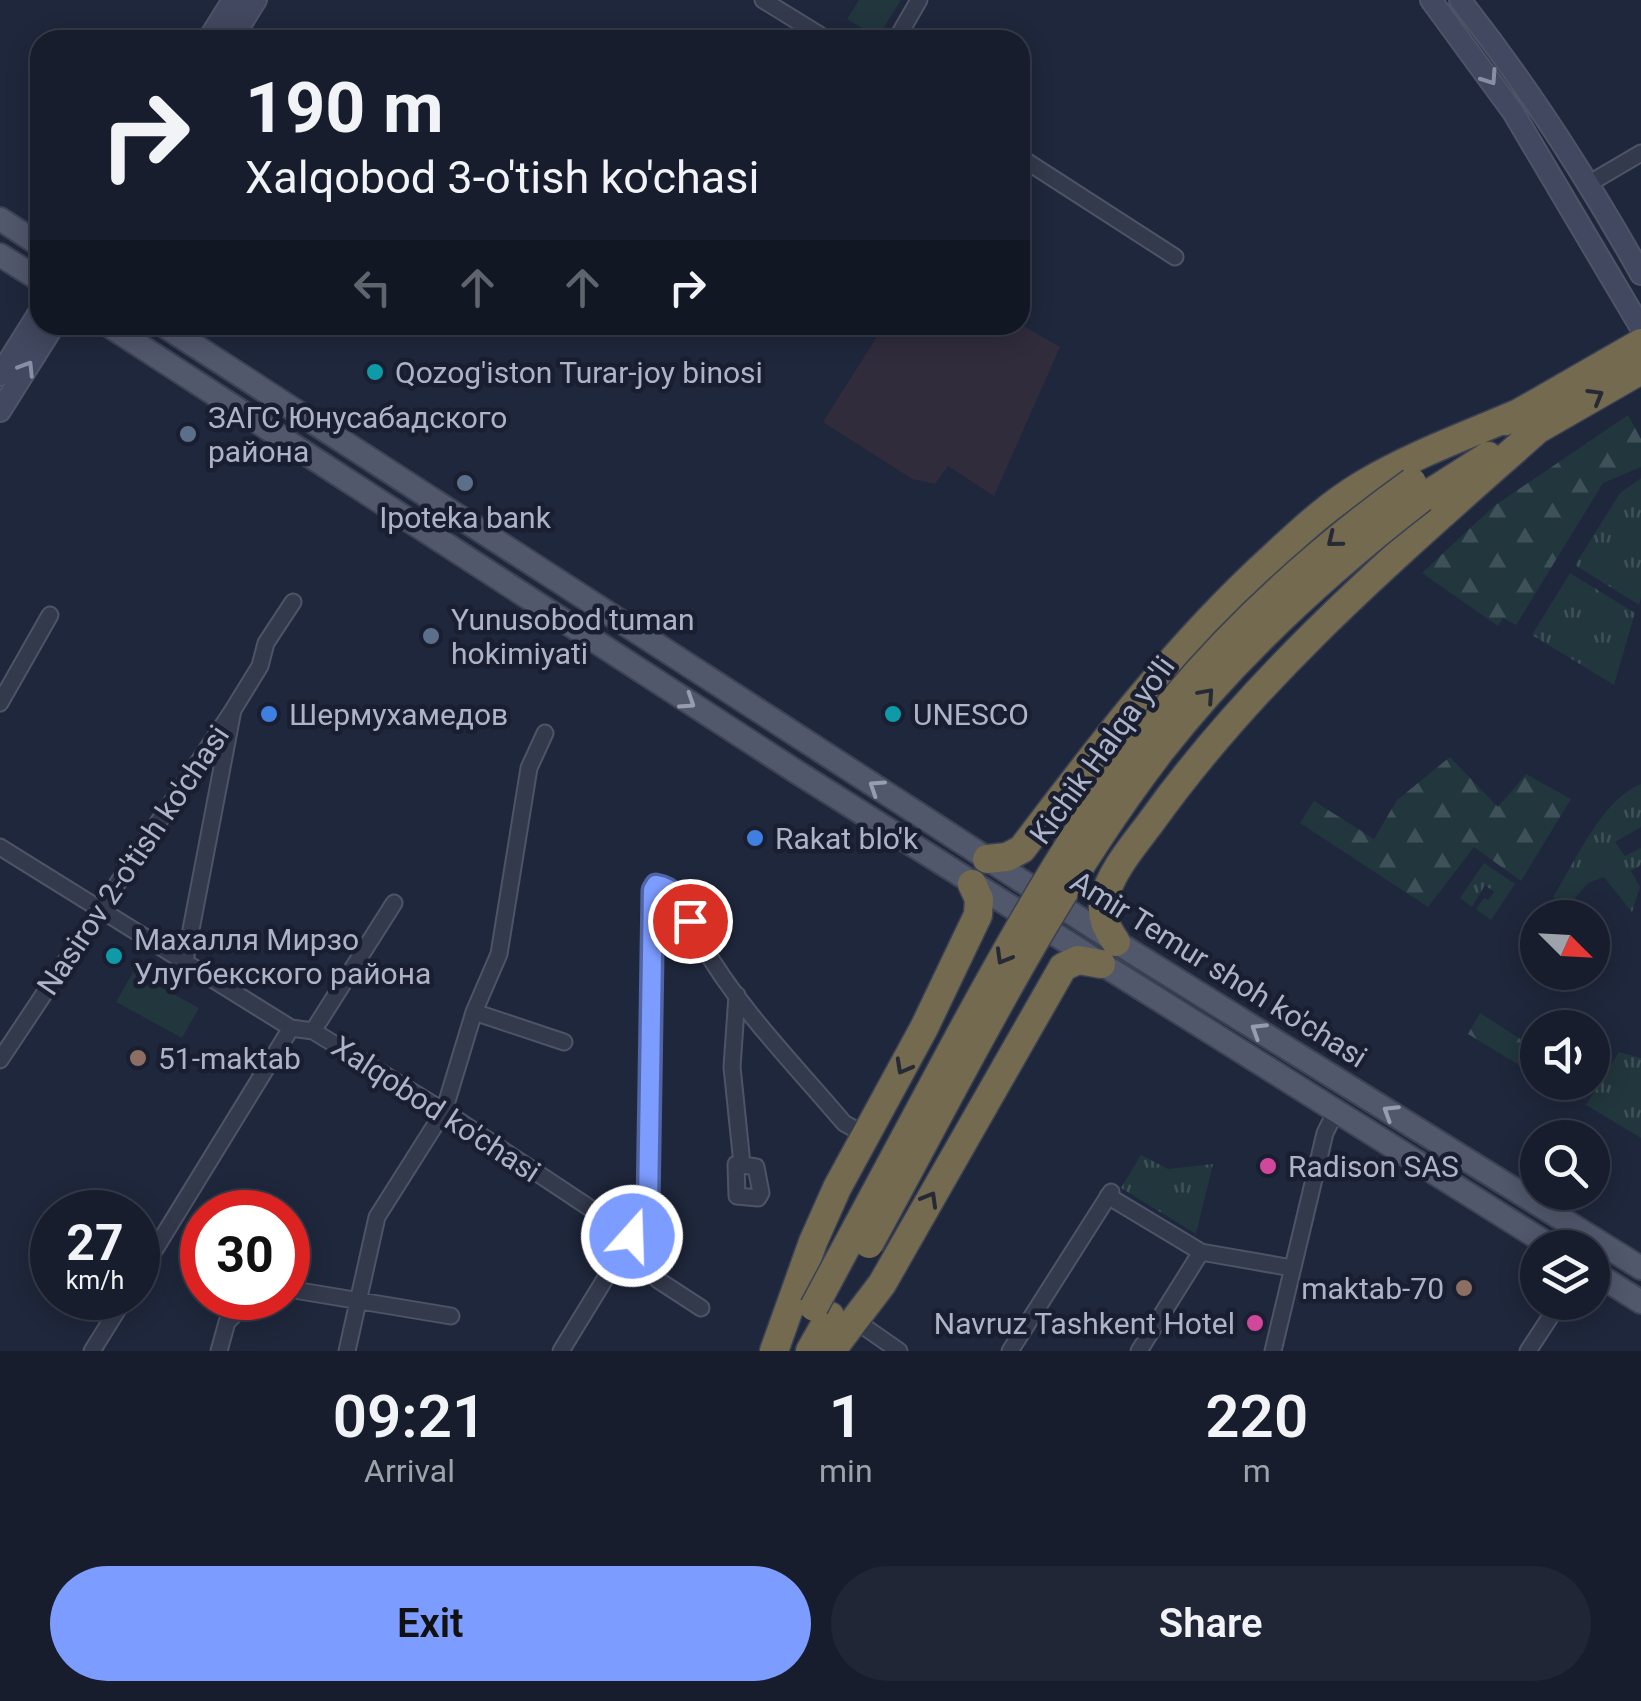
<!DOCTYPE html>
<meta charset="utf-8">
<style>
:root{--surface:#171d2d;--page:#202635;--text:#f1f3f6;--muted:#9ea2aa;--line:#363b49;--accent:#7c9cff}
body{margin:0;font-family:Roboto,sans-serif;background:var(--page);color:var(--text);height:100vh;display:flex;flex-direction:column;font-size:38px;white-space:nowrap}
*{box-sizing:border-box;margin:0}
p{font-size:32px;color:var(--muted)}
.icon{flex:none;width:55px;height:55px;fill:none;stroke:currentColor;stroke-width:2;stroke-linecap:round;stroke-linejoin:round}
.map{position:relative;height:1351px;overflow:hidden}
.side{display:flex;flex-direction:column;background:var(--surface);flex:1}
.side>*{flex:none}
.top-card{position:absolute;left:30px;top:30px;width:1000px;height:305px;border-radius:30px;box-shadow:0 5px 25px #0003,0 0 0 2px var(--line);background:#171d2d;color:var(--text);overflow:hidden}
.needle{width:65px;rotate:114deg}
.controls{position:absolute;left:1520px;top:900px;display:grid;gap:20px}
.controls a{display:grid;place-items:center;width:90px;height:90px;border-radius:50%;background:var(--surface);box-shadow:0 5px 25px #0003,0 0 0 2px var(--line);font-size:50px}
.speed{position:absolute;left:30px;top:1190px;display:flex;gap:20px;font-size:50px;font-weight:700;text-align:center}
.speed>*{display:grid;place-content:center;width:130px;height:130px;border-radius:50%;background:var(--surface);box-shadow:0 5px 25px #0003,0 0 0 2px var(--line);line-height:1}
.speed small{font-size:25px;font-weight:400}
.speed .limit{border:15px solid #d22;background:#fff;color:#111}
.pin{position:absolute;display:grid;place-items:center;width:85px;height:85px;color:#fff;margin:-42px;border:5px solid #fff;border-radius:50%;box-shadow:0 2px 10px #0007}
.me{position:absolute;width:110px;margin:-55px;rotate:20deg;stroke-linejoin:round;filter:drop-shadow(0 0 8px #0008)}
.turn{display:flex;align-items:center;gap:35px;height:210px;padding:0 50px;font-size:45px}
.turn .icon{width:130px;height:130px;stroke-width:2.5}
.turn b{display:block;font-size:70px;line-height:85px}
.lanes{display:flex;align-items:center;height:95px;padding:0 50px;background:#0003;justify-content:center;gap:50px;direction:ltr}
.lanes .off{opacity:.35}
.eta{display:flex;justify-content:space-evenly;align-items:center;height:170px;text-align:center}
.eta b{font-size:60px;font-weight:600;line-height:70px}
.primary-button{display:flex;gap:20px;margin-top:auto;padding:20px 50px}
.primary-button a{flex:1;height:115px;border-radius:60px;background:var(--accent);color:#111;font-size:40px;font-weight:600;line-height:115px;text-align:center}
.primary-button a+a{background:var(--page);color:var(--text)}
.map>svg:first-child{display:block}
.medical{fill:#302c3c}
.grass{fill:url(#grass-tufts)}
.forest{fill:url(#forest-firs)}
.pitch{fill:#21363d}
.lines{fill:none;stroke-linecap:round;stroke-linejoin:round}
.street-casing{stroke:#4e5467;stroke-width:19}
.secondary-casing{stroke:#4e5467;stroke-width:24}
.primary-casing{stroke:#3c4355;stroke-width:26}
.highway-casing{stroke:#3b4154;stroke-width:31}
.street{stroke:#333a4c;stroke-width:15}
.secondary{stroke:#41485f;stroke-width:20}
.primary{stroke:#51586c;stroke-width:22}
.highway{stroke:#736a4f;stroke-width:28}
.highway-bridge-casing{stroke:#3b4154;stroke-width:31;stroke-linecap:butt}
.highway-bridge{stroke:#736a4f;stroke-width:28}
.oneway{stroke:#888ea3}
.oneway2{stroke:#262a35}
.oneway3{stroke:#979db1}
.route-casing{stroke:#5165a6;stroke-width:25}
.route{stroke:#7c9cff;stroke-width:18}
.culture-dot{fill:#0f9aa8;stroke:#191f30;stroke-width:4}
.service-dot{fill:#5c6f8a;stroke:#191f30;stroke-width:4}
.shop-dot{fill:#3f7fe0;stroke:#191f30;stroke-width:4}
.education-dot{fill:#8d6e63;stroke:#191f30;stroke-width:4}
.hotel-dot{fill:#d1479c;stroke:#191f30;stroke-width:4}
.labels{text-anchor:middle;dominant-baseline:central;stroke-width:9;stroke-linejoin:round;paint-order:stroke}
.poi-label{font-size:30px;fill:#aeb4c8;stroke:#191f30;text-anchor:start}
.street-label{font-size:30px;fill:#aeb4c8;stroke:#191f30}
</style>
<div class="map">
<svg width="1641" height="1351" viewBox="0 0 1641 1351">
<defs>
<pattern id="grass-tufts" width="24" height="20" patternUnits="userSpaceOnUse" patternTransform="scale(2.5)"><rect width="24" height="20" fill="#21363d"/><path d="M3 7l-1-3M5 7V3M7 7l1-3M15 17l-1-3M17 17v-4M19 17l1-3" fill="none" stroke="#3f5158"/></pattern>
<pattern id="forest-firs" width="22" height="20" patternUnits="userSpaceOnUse" patternTransform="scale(2.5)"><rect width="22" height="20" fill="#21363d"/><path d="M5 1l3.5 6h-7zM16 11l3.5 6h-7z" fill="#3f5158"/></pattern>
</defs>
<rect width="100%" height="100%" fill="#1f273c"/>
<path class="medical" d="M1020 324 1060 347 994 496 948 466 935 484 912 479 823 422 876 338V325Z"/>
<path class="grass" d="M1641 478V598L1639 605 1575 565 1620 493Z
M1570 573 1635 613 1614 685 1532 635Z
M1641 784V827L1615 842 1625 856 1641 848V865L1631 871 1640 887 1632 912 1604 877 1588 883 1566 909 1553 897C1575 862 1602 799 1641 784Z
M1484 863 1515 884 1491 920 1476 909 1484 898 1488 900 1494 892 1485 885 1472 907 1460 898Z
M1619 1052 1641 1058V1138L1586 1105Z
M1141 1155 1168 1169 1213 1164 1196 1234 1121 1188Z"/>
<path class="forest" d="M1628 415 1641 439V467L1603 483 1516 625 1503 618 1498 626 1422 573 1494 506Z
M1450 757 1498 807 1526 774 1571 799 1521 881 1474 847 1428 907 1300 823 1314 801 1374 839 1397 800Z
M1480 1013 1537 1050V1076L1468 1034Z"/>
<path class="pitch" d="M859 0H901L878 37 847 19Z
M133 972 199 1008 182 1038 116 1002Z"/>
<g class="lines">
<g class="street-casing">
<path id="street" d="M763 0 828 40
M896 40 919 0
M1020 157 1175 257
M1590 183 1641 153
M0 703 50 615
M0 847 291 1028 313 1031 444 1111 632 1236
M185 961 233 710 260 666 266 643 293 602
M737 995 732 1067 742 1164
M474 1012 564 1042
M313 1031 394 903
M0 1060 233 710
M736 1164 756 1167 761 1193 758 1198 737 1196Z
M1108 1196 1201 1252 1292 1268
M625 1248 646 1261 658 1280 701 1308
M138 1277 291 1028
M288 1289 451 1316
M856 1321 899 1351
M92 1351 125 1298
M219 1351 227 1322 252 1298
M347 1351 377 1217 444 1111 474 1012 499 954 529 768 545 733
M561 1351 649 1207 653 890 656 885C684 889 690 923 702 944 739 1009 796 1066 844 1123L865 1135
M1010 1351 1111 1192
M1139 1351 1201 1252
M1273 1351 1325 1133 1336 1111
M1528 1351 1560 1302"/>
</g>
<g class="secondary-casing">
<path id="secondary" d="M1431 0 1513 112 1641 328
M1460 0C1529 87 1587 178 1641 274
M208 40 233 0
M231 40 256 0
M0 375 40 311
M0 411 54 325"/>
</g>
<g class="primary-casing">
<path id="primary" d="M0 219 40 245
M0 255 40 280
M108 325 803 776 1554 1248
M163 325 1116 942 1641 1268
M1592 1271 1641 1302"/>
</g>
<g class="highway-casing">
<path id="highway" d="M1505 421 1641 343
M1526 436 1641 370
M1422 498 1488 456
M987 859 1007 857 1022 849C1100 746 1178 643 1274 556 1302 530 1330 504 1362 485 1412 455 1468 435 1521 412
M1116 942C1107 929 1100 916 1104 900 1110 872 1134 845 1151 822 1258 672 1401 551 1538 429
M774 1351 813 1242 837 1188 924 1028 978 915 979 899 972 884
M810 1351 830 1316
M831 1351 882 1284 1063 967 1078 960 1101 964"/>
</g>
<use href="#street" class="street"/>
<use href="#secondary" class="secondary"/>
<use href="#primary" class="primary"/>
<use href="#highway" class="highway"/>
<g class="highway-bridge-casing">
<path id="highway-bridge" d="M869 1244C959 1080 1047 898 1161 750 1236 654 1326 572 1422 498
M814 1307C861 1220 907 1133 954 1046 1018 928 1086 805 1173 701 1243 617 1323 546 1412 482"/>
</g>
<use href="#highway-bridge" class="highway-bridge"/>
</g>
<defs><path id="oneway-chevron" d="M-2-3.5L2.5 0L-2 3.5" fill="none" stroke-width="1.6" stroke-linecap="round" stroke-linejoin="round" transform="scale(2.5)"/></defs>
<g class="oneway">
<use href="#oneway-chevron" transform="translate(1490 78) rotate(56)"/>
<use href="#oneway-chevron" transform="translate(27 368) rotate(-58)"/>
</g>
<g class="oneway2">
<use href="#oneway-chevron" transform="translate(1596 396) rotate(-30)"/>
<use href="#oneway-chevron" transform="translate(1334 540) rotate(141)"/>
<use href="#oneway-chevron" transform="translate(1207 695) rotate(-48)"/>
<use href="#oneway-chevron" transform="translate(1003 957) rotate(120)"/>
<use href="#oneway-chevron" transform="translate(903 1067) rotate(119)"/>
<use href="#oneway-chevron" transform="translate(930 1199) rotate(-60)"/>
</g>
<g class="oneway3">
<use href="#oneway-chevron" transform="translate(688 702) rotate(33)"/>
<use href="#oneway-chevron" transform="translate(876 787) rotate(-147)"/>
<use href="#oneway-chevron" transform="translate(1258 1030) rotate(-148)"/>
<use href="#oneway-chevron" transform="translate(1390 1112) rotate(-148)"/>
</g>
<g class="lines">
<g class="route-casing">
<path id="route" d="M632 1236 648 1207 653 890 656 885C676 888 682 904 690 921"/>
</g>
<use href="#route" class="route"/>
</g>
<g class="culture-dot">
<circle cx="375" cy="372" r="10"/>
<circle cx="893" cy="714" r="10"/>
<circle cx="114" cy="956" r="10"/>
</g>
<g class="service-dot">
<circle cx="188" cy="434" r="10"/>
<circle cx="465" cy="483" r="10"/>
<circle cx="431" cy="636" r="10"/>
</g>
<g class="shop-dot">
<circle cx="269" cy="714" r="10"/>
<circle cx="755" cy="838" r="10"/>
</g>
<g class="education-dot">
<circle cx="138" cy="1058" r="10"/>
<circle cx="1464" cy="1288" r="10"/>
</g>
<g class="hotel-dot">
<circle cx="1268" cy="1166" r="10"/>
<circle cx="1255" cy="1323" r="10"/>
</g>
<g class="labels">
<g class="poi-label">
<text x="395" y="372">Qozog'iston Turar-joy binosi</text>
<text x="208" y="417">ЗАГС Юнусабадского<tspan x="208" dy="34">района</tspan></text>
<text x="465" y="517" text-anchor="middle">Ipoteka bank</text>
<text x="451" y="619">Yunusobod tuman<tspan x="451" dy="34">hokimiyati</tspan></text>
<text x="289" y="714">Шермухамедов</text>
<text x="913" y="714">UNESCO</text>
<text x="775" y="838">Rakat blo'k</text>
<text x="134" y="939">Махалля Мирзо<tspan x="134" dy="34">Улугбекского района</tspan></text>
<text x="158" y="1058">51-maktab</text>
<text x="1288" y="1166">Radison SAS</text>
<text x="1444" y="1288" text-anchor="end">maktab-70</text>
<text x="1235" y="1323" text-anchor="end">Navruz Tashkent Hotel</text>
</g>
<g class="street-label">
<text transform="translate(1102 750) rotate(-54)">Kichik Halqa yo'li</text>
<text transform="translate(133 860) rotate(-56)">Nasirov 2-o'tish ko'chasi</text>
<text transform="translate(1219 969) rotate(32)">Amir Temur shoh ko'chasi</text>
<text transform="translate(436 1109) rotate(33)">Xalqobod ko'chasi</text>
</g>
</g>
</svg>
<div class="controls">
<a><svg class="needle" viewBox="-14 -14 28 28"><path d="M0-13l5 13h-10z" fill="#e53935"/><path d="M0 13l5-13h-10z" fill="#9ea2aa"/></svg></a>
<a><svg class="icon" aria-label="sound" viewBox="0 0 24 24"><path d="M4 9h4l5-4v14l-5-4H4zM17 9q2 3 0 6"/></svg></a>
<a><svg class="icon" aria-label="search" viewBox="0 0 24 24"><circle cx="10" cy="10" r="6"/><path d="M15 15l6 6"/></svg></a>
<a><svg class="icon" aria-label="layers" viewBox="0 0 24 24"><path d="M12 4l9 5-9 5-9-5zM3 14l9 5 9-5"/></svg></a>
</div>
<div class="speed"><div>27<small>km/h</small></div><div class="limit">30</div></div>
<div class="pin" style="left:690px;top:921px;background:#d93025"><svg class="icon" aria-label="arrive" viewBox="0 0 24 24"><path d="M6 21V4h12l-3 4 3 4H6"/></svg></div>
<svg class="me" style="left:632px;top:1236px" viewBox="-20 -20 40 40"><circle r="17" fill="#7c9cff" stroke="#fff" stroke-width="3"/><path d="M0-11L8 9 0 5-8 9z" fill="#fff"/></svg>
<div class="top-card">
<div class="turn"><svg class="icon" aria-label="right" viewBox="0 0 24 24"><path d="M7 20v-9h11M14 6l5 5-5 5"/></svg><div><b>190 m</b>Xalqobod 3-o'tish ko'chasi</div></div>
<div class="lanes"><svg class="icon off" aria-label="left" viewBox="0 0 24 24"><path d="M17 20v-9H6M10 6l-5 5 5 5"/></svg><svg class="icon off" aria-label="ahead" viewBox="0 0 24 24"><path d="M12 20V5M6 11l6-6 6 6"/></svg><svg class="icon off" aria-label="ahead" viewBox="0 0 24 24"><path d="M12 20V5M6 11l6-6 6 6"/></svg><svg class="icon" aria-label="right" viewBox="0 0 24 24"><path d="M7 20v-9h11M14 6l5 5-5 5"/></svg></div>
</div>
</div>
<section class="side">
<div class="eta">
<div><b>09:21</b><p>Arrival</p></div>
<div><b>1</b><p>min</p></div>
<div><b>220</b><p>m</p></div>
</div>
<div class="primary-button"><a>Exit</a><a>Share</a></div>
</section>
